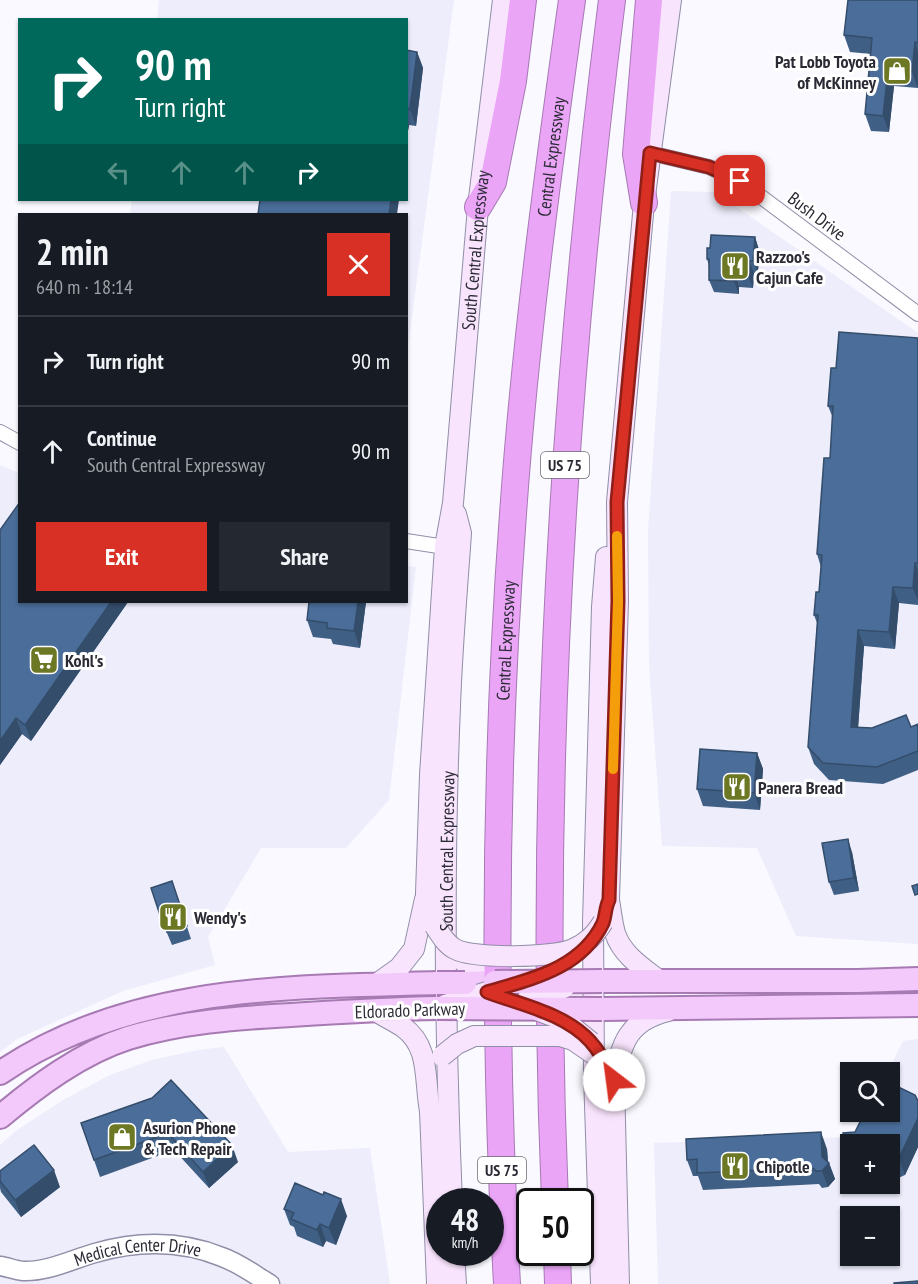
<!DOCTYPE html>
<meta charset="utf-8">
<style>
:root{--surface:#171b24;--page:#242831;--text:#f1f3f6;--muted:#9ea1a6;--line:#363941;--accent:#d93025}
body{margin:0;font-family:"PT Sans Narrow",sans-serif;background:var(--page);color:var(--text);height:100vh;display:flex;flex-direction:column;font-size:22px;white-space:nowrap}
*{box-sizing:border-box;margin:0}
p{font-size:20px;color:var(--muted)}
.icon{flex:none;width:33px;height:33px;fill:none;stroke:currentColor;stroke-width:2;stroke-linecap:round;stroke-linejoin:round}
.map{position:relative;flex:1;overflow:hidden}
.sheet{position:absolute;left:18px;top:213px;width:390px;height:390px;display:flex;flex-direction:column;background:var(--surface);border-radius:0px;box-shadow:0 2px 4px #0004}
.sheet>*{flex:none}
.hud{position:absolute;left:18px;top:18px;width:390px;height:183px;border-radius:0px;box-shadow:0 2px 4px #0004;background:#00695c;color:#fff;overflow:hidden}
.buttons{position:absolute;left:840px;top:1062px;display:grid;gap:12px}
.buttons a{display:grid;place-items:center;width:60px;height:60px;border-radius:0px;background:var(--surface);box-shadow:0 2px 4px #0004;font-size:30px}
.speed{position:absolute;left:426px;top:1188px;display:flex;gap:12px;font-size:30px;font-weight:700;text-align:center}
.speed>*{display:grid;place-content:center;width:78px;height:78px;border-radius:50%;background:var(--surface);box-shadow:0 2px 4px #0004;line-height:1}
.speed small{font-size:15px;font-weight:400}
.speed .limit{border:3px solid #111;border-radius:9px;background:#fff;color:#111}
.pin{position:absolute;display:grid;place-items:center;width:51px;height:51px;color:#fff;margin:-26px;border-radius:12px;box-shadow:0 3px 9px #0006}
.me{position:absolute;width:66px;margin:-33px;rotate:330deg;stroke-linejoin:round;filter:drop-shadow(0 0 4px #0008)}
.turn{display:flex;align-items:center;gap:21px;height:126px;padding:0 18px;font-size:27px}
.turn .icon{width:78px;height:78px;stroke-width:2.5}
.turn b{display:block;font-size:42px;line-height:51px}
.lanes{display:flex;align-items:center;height:57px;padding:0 18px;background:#0003;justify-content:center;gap:30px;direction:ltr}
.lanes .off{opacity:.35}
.round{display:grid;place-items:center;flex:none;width:63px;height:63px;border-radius:0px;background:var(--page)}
.headline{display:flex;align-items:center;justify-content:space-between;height:102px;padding:0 18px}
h1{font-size:36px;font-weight:600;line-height:45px}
.action{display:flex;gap:12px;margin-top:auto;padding:12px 18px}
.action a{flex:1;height:69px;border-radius:0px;background:var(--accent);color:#fff;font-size:24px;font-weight:600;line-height:69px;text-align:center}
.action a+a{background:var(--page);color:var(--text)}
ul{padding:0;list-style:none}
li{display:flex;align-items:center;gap:18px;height:90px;padding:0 18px;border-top:2px solid var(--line)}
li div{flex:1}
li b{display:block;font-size:22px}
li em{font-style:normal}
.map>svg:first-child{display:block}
.built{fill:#ededfb;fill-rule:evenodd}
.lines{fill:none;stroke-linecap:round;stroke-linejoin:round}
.minor-casing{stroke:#908fa8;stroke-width:16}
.tertiary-casing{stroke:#908fa8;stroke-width:21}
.secondary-casing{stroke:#908fa8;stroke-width:22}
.primary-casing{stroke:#a77ab3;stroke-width:26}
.motorway-casing{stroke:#a77ab3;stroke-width:28}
.minor{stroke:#fff;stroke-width:14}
.tertiary{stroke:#fff;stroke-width:18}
.secondary{stroke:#f9e4fd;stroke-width:20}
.primary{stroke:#f2c9fa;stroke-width:22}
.motorway{stroke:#eaa5f7;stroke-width:26}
.secondary-bridge-casing{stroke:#908fa8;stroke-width:22;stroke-linecap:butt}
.primary-bridge-casing{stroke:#a77ab3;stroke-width:26;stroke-linecap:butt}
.secondary-bridge{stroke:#f9e4fd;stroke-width:20}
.primary-bridge{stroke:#f2c9fa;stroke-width:22}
.wall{fill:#405f84}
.shaded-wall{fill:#344d6b}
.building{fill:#4a6e99;stroke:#344d6b;stroke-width:1.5}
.route-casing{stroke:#8d1f18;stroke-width:15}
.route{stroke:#d93025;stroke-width:10}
.slow{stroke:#f59e0b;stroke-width:10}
.labels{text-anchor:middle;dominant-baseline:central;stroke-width:6;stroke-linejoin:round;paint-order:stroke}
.shield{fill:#fff;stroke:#6b6b72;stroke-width:1.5}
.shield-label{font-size:16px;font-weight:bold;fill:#2b2b35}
.poi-label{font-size:18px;font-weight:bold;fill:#2b2b35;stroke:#fff;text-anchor:start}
.street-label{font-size:18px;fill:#2b2b35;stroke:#fff}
</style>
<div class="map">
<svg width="918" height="1284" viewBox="0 0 918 1284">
<rect width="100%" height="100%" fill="#f9f9ff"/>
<path class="built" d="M159 0H454L407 354 406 214H130L132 200H406V20L157 19Z
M671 191 715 192 918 333V944L796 936 757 848 662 846 649 665 648 531Z
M0 465 19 473 20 602H406L407 566 416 567 389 800 346 848H261L208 937 215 965 123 991 17 1039 0 1052Z
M918 1039V1284H658L654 1143 857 1137 890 1112V1072H888L903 1041ZM850 1144H890V1184H850ZM850 1216H890V1256H850Z
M224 1047 288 1152 370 1148 390 1284H0V1145L17 1130 65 1099 110 1075 152 1060 198 1050Z"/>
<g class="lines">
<g class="minor-casing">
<path id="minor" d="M650 153 709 167 740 181 918 314
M0 432 20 443
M406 541 445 547"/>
</g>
<g class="tertiary-casing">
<g id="tertiary">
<path id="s1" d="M0 1266C7 1267 15 1270 23 1271 47 1272 71 1260 95 1253 137 1241 180 1240 222 1257 239 1263 255 1275 270 1284"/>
</g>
</g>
<g class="secondary-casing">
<g id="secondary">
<path id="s2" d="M434 925 430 914 426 893 430 775 445 547 453 503 478 207 503 0"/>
<path d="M451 947C462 963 477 974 495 982"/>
<path d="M660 981C643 968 622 955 615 933 612 923 611 911 609 900L618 601 617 502 644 203 671 0"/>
<path d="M378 983 399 968 414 949 425 899"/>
<path d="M374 1010C383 1016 394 1021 403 1027 431 1047 424 1081 430 1111L437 1284"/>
<path id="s3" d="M452 1202C445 1037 443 871 450 706 452 648 457 591 461 533L456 514"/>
<path d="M454 1252 456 1284"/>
<path d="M601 1284 594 1075 593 922 602 607 606 557"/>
<path d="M619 1284 614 1080C622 1043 627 1021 668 1011"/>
</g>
</g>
<g class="primary-casing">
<path id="primary" d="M602 981H858L918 979
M465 983 495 982
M602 1009 918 1005
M0 1073C128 985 288 987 437 983
M0 1117C37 1086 81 1053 128 1038 181 1022 236 1018 291 1015 339 1012 388 1009 437 1008"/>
</g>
<g class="motorway-casing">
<g id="motorway">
<path d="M644 203 636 154 649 0"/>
<path d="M478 207 493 182 513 81 523 0"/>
<path d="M555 1202C538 799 561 399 612 0"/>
<path d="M557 1252 558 1284"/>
<path id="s4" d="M507 1284C493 1028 494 770 513 514 525 342 548 171 572 0"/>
</g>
</g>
<use href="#minor" class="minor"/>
<use href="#tertiary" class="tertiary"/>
<use href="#secondary" class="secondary"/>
<use href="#primary" class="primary"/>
<use href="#motorway" class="motorway"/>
<g class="secondary-bridge-casing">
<path id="secondary-bridge" d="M434 925C440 933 445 944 455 949 473 959 553 958 573 949 587 943 595 935 603 922
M529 995 564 988
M445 1005 506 986
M537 1010 565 1021 591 1042
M442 1056 457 1044 474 1036H560L573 1040 602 1060"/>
</g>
<g class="primary-bridge-casing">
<path id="primary-bridge" d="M495 982 602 981
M437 983H465
M437 1008 602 1009"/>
</g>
<use href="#secondary-bridge" class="secondary-bridge"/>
<use href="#primary-bridge" class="primary-bridge"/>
</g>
<path class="wall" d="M918 0V88L894 86 889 132 871 131 865 114 871 54 850 52 844 35Z
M406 50 417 52 423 68 416 126 409 125 406 142Z
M755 237 759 250 758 273H754L753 288 739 287V294L714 292 709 280V266L707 259 710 248Z
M918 338V605L899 603 895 649 864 646 858 727 872 728 911 727 918 724V770L883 784 829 780 814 764 808 747 817 623 814 615 819 592 821 567 817 554 830 458 833 418 828 406 836 368Z
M0 530 20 602H128L31 741 22 734 0 765Z
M309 602H366L360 648 333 644 331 639 313 637 307 620Z
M757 753 763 769 760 810 703 806 697 789Z
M852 852 859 891 834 895 829 882Z
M172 881 191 939 172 945 162 921Z
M890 1083 915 1095 918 1101V1147L905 1175 894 1180H890V1144H850V1182L844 1165 843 1133 855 1132 865 1112H890Z
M152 1098 238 1162 209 1188 174 1150 100 1177 81 1123Z
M827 1149 828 1161 829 1163 835 1179 828 1187 822 1188 819 1184 703 1190 698 1176H693L687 1160Z
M0 1171 60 1187 21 1217 1 1192 0 1188Z
M284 1209 347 1216 336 1245 326 1241 323 1247 297 1236 294 1227 290 1225Z"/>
<path class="shaded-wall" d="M915 42 918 51V88L912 72Z
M417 52 423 68 416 126 410 109Z
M888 70 894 86 889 132 883 116Z
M406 119 409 125 406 142Z
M391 200H399L397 214H389Z
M755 237 759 250 758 273 753 261Z
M749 261 754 273 753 288 748 275Z
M735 274 739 287V294L734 281Z
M915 563 918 571V601L913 588Z
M893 587 899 603 895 649 889 632Z
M111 602H128L31 741 25 725Z
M358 602H366L360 648 354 631Z
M858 630 864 646 857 743 851 727Z
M16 718 22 734 0 765V741Z
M757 753 763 769 760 810 754 793Z
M848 839 852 852 859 891 854 878Z
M918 1118V1147L905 1175 899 1158Z
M821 1132 827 1149 828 1164 829 1163 835 1179 828 1187 822 1171Z
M232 1145 238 1162 209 1188 203 1172Z
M54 1170 60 1187 21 1217 15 1200Z
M341 1199 347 1216 336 1245 329 1228Z
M320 1224 326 1241 323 1247 317 1230Z"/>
<path class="building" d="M848 0H918V43L915 42 912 72 888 70 883 116 865 114 872 38 844 35Z
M406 50 417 52 410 109H406Z
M260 200H391L389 214H258Z
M711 235 755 237 753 261H749L748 275 735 274 734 281 709 280V259H707V248H710Z
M839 332 918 338V563H915L913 588 893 587 889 632 858 630 851 727 872 728 906 715 911 727 918 724V751L877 767 823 763 808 747 818 615H814L816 592H819L822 555 817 554 824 458H830L833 406H828L831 368H836Z
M20 502V602H111L25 725 16 718 0 741V530Z
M309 602H358L354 631 327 628V623L307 620Z
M700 749 757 753 754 793 697 789Z
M848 839 854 878 829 882 822 843Z
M172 881 187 926 167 932 164 920 162 921 151 888Z
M918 884V894L915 895 912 886Z
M171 1080 232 1145 203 1172 168 1133 94 1160 81 1123 152 1098Z
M890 1083 915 1095 918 1101V1118L899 1158 890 1162V1144H850V1165H844L843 1133 855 1132 865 1112H890Z
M821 1132 822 1157 829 1163 822 1171H816L813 1168 697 1173V1159L687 1160 686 1139Z
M34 1145 54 1170 15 1200 0 1181V1171Z
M295 1183 323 1195 324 1192 341 1199 329 1228 320 1224 317 1230 291 1219 294 1213 284 1209Z
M918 1281V1284H894V1283Z"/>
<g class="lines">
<g class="route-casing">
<path id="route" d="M614 1080C608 1067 600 1052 590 1041 564 1013 521 1005 487 992 531 979 581 969 603 923 606 915 605 908 609 900L618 601 617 502 650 153 709 167 740 181"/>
</g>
<use href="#route" class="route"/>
<path class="slow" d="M613 769 618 601 617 536"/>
</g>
<defs>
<g id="shop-square" transform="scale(1.5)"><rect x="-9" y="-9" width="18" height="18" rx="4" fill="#6c7824" stroke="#fff"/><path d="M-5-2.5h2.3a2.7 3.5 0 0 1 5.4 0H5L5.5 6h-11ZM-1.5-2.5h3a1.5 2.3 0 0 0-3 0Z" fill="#fff"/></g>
<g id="restaurant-square" transform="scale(1.5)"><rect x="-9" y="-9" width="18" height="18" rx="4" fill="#6c7824" stroke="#fff"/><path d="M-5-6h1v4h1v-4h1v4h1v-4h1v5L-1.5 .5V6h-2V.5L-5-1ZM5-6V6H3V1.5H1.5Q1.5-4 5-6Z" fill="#fff"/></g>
<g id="supermarket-square" transform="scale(1.5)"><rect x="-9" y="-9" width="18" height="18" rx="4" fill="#6c7824" stroke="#fff"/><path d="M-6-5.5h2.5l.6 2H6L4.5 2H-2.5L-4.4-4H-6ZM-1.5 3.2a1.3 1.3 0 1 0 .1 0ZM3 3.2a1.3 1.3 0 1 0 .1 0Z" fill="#fff"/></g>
</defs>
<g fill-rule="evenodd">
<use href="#shop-square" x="897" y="71"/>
<use href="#restaurant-square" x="735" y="266"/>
<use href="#supermarket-square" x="44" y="660"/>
<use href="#restaurant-square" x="737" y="787"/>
<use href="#restaurant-square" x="173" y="917"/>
<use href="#shop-square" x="122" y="1137"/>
<use href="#restaurant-square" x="735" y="1166"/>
</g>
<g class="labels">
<g class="shield">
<rect x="541" y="452" width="48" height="26" rx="4.5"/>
<rect x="478" y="1157" width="48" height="26" rx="4.5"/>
</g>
<g class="shield-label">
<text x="565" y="465">US 75</text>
<text x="502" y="1170">US 75</text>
</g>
<g class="poi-label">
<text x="876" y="61" text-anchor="end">Pat Lobb Toyota<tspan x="876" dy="21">of McKinney</tspan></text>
<text x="756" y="256">Razzoo's<tspan x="756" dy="21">Cajun Cafe</tspan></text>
<text x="65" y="660">Kohl's</text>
<text x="758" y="787">Panera Bread</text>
<text x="194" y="917">Wendy's</text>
<text x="143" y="1127">Asurion Phone<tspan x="143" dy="21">&amp; Tech Repair</tspan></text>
<text x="756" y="1166">Chipotle</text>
</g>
<g class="street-label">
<text stroke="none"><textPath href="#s4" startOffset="1130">Central Expressway</textPath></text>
<text transform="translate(817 216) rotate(37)">Bush Drive</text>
<text stroke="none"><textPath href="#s2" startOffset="678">South Central Expressway</textPath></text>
<text stroke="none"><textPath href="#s4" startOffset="644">Central Expressway</textPath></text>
<text stroke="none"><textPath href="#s3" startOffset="351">South Central Expressway</textPath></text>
<text transform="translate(410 1010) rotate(-2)">Eldorado Parkway</text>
<text stroke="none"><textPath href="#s1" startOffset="141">Medical Center Drive</textPath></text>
</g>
</g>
</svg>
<div class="buttons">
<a><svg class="icon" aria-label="search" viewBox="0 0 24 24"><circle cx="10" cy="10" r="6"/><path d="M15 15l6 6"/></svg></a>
<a>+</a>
<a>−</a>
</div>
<div class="speed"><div>48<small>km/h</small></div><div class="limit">50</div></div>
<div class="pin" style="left:740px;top:181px;background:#d93025"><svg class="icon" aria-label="arrive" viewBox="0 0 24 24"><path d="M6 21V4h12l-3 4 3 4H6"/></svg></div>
<svg class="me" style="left:614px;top:1080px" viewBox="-20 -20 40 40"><circle r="19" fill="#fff"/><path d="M0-13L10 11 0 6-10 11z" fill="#d93025"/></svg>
<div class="hud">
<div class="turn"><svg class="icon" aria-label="right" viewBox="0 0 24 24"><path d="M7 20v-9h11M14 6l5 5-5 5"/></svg><div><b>90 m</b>Turn right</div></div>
<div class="lanes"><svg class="icon off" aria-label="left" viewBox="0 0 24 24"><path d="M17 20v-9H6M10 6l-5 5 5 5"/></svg><svg class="icon off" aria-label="ahead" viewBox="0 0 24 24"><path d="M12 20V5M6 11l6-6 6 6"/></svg><svg class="icon off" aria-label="ahead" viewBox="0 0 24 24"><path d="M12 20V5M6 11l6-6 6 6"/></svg><svg class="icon" aria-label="right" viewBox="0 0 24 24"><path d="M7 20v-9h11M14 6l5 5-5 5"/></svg></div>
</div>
<section class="sheet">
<div class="headline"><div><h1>2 min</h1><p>640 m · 18:14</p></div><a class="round" style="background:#d93025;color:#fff"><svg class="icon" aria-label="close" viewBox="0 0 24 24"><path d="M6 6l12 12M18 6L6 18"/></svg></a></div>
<ul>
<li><svg class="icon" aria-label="right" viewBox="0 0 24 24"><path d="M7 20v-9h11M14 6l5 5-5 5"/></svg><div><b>Turn right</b></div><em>90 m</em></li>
<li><svg class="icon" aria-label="ahead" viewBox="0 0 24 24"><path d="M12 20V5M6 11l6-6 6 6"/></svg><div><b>Continue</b><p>South Central Expressway</p></div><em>90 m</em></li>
</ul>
<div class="action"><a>Exit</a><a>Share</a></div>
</section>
</div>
